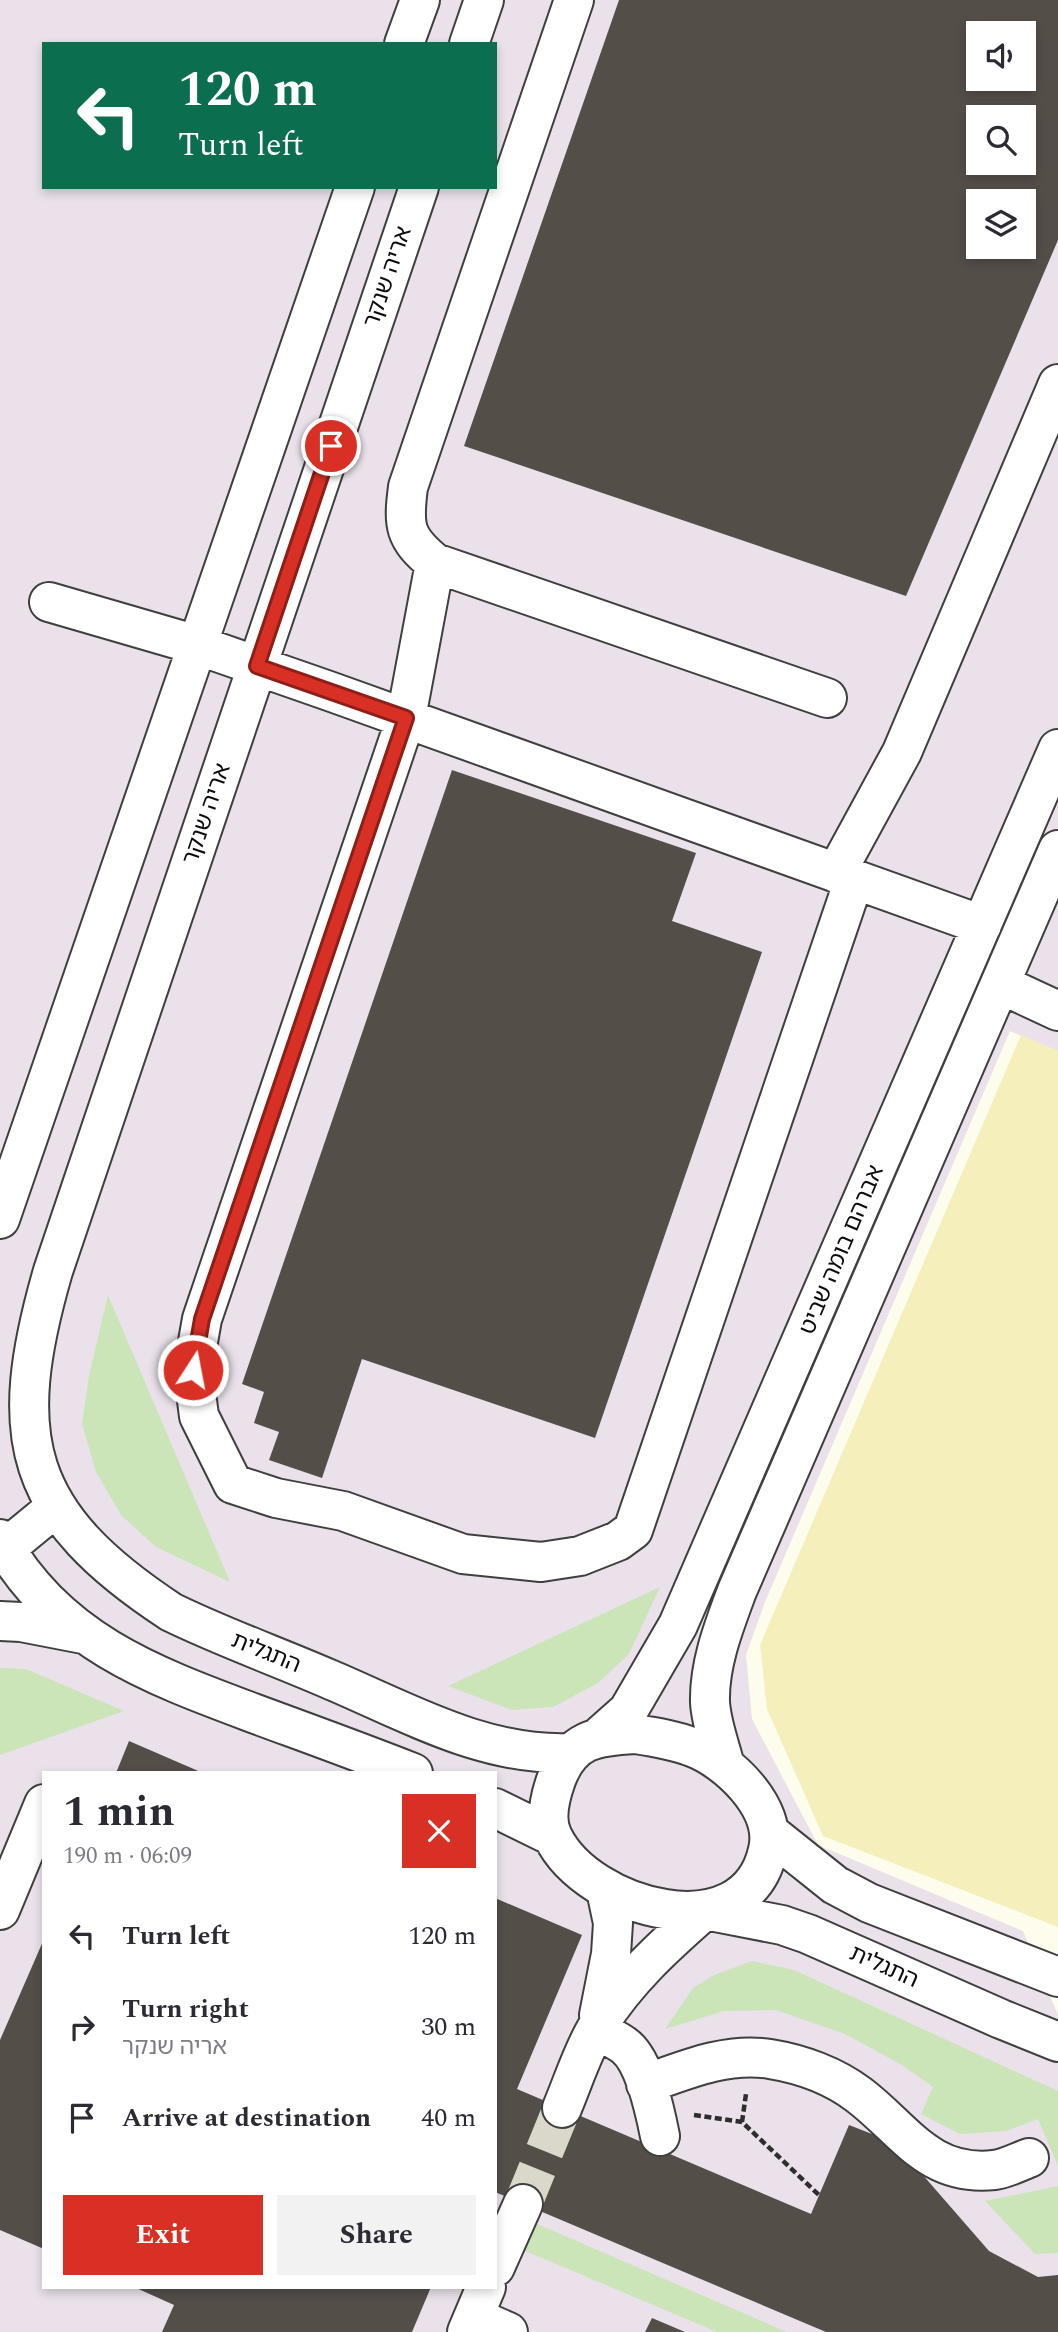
<!DOCTYPE html>
<meta charset="utf-8">
<style>
:root{--surface:#fff;--page:#f2f2f3;--text:#2b2b33;--muted:#7c7c81;--accent:#d93025}
body{margin:0;font-family:Spectral,"Noto Sans Hebrew",serif;background:var(--page);color:var(--text);height:100vh;display:flex;flex-direction:column;font-size:26px;white-space:nowrap}
*{box-sizing:border-box;margin:0}
p{font-size:23px;color:var(--muted)}
.icon{flex:none;width:38px;height:38px;fill:none;stroke:currentColor;stroke-width:2;stroke-linecap:round;stroke-linejoin:round}
.map{position:relative;flex:1;overflow:hidden}
.details{position:absolute;left:42px;top:1771px;width:455px;height:518px;display:flex;flex-direction:column;background:var(--surface);border-radius:0px;box-shadow:0 4px 10px #0003}
.details>*{flex:none}
.guide{position:absolute;left:42px;top:42px;width:455px;height:147px;border-radius:0px;box-shadow:0 4px 10px #0003;background:#0b6e4f;color:#fff;overflow:hidden}
.tools{position:absolute;left:966px;top:21px;display:grid;gap:14px}
.tools a{display:grid;place-items:center;width:70px;height:70px;border-radius:0px;background:var(--surface);box-shadow:0 4px 10px #0003;font-size:35px}
.pin{position:absolute;display:grid;place-items:center;width:60px;height:60px;color:#fff;margin:-30px;border:4px solid #fff;border-radius:50%;box-shadow:0 2px 7px #0007}
.me{position:absolute;width:77px;margin:-38px;rotate:11deg;stroke-linejoin:round;filter:drop-shadow(0 0 5px #0008)}
.turn{display:flex;align-items:center;gap:24px;height:147px;padding:0 21px;font-size:32px}
.turn .icon{width:91px;height:91px;stroke-width:2.5}
.turn b{display:block;font-size:49px;line-height:60px}
.round{display:grid;place-items:center;flex:none;width:74px;height:74px;border-radius:0px;background:var(--page)}
.headline{display:flex;align-items:center;justify-content:space-between;height:119px;padding:0 21px}
h1{font-size:42px;font-weight:700;line-height:52px}
.action{display:flex;gap:14px;margin-top:auto;padding:14px 21px}
.action a{flex:1;height:80px;border-radius:0px;background:var(--accent);color:#fff;font-size:28px;font-weight:700;line-height:80px;text-align:center}
.action a+a{background:var(--page);color:var(--text)}
ul{padding:0;list-style:none}
li{display:flex;align-items:center;gap:21px;height:91px;padding:0 21px}
li div{flex:1}
li b{display:block;font-size:26px}
li em{font-style:normal}
.map>svg:first-child{display:block}
.industrial{fill:#eae1ea;fill-rule:evenodd}
.green{fill:#cbe5b9}
.sand{fill:#f5efbc}
.building{fill:#544e49;fill-rule:evenodd}
.lines{fill:none;stroke-linecap:round;stroke-linejoin:round}
.minor-tunnel{stroke:#dad8ca;stroke-width:38;stroke-dasharray:38 19;stroke-linecap:butt}
.minor-casing{stroke:#3f3f3f;stroke-width:42}
.path{stroke:#2e2e2e;stroke-width:4.5;stroke-dasharray:7 3.5;stroke-linecap:butt}
.minor{stroke:#fff;stroke-width:38}
.route-casing{stroke:#8d1f18;stroke-width:18}
.route{stroke:#d93025;stroke-width:12}
.labels{text-anchor:middle;dominant-baseline:central;stroke-width:7;stroke-linejoin:round;paint-order:stroke}
.street-label{font-size:23px;fill:#0c0c0c;stroke:#fff}
</style>
<div class="map">
<svg width="1058" height="2332" viewBox="0 0 1058 2332">
<rect width="100%" height="100%" fill="#fefcec"/>
<path class="industrial" d="M0 0H1058V1051L1010 1031 765 1602 746 1655 752 1719 818 1845 1023 1931 1058 2015V2332H0ZM978 33H1024V79H978ZM44 44H495V187H44ZM978 117H1024V163H978ZM978 201H1024V247H978ZM44 1773H495V2287H44Z"/>
<path class="green" d="M108 1295 230 1582 156 1547 121 1515 96 1472 82 1424 89 1376Z
M660 1587 629 1654 598 1683 553 1707 512 1710 448 1686Z
M0 1668 26 1669 124 1711 0 1755Z
M752 1961 794 1970 1058 2091V2166L1038 2119 1006 2131 960 2134 921 2114 933 2087 902 2065 845 2034 776 2010 724 2011 665 2029 693 1988 714 1975Z
M1058 2186V2253L1035 2254 985 2201Z
M535 2223 787 2332H717L523 2250Z"/>
<path class="sand" d="M1021 1035 1058 1051V1927L823 1836 767 1709 760 1645Z"/>
<path class="building" d="M619 0H1058V240L906 596 464 446ZM978 33H1024V79H978ZM978 117H1024V163H978ZM978 201H1024V247H978Z
M452 770 696 853 672 921 762 952 595 1438 362 1359 322 1478 269 1460 279 1432 254 1423 264 1392 242 1384Z
M129 1741 203 1773H116Z
M495 1898 582 1935 517 2089 811 2214 849 2125 895 2143 989 2251 1038 2277 1058 2275V2332H826L495 2192Z
M44 1939V2249L0 2230V2040Z
M134 2287H431L412 2332H162L174 2305Z
M652 2318 685 2332H645Z"/>
<g class="lines">
<path class="minor-tunnel" d="M523 2204 562 2108"/>
<g class="minor-casing">
<path id="minor" d="M574 0 408 487C403 526 404 538 435 563L406 718 202 1319 193 1370 199 1416 233 1484 276 1498 343 1511 463 1554 541 1562 580 1556 618 1541 633 1530 854 880
M404 44 420 0
M469 44 484 0
M419 187 53 1271C5 1437 22 1514 171 1612 222 1637 276 1656 329 1679 407 1712 484 1757 572 1753
M435 563 827 698
M49 602 197 645 329 691 982 925
M836 873 902 752 1058 384
M1000 984 1058 1011
M0 1219 355 187
M0 1539C56 1640 151 1675 253 1713 307 1733 360 1752 413 1773
M0 1553 56 1507
M0 1621 21 1622 83 1634
M635 1734C655 1737 674 1740 692 1747 728 1760 778 1808 768 1850 746 1953 588 1909 553 1837 544 1820 550 1797 556 1780 571 1739 596 1736 635 1734Z
M601 1735 628 1711 678 1625 1058 749
M725 1766C720 1746 711 1723 710 1702 709 1664 724 1626 737 1591L1058 850
M495 1808 552 1836
M770 1833 835 1885 869 1903 1058 1977
M0 1910 44 1804
M599 2015 611 1954 613 1923 606 1890
M596 2030C605 2035 618 2040 626 2047 645 2063 655 2111 660 2136
M646 2084C685 2070 727 2052 770 2059 801 2064 834 2076 859 2095 904 2129 928 2177 994 2170 1005 2169 1018 2162 1029 2158
M562 2108C573 2082 582 2053 596 2029 625 1981 664 1946 705 1910L782 1925 808 1934 1001 2019 1058 2042
M495 2267 523 2204
M474 2317 508 2332
M467 2332 486 2287"/>
</g>
<path class="path" d="M694 2115 742 2122 819 2195
M742 2122 746 2094"/>
<use href="#minor" class="minor"/>
</g>
<g class="lines">
<g class="route-casing">
<path id="route" d="M193 1370 202 1319 406 718 257 666 331 446"/>
</g>
<use href="#route" class="route"/>
</g>
<g class="labels">
<g class="street-label">
<text transform="translate(388 277) rotate(-71)">אריה שנקר</text>
<text transform="translate(207 814) rotate(-71)">אריה שנקר</text>
<text transform="translate(842 1250) rotate(-67)">אברהם בומה שביט</text>
<text transform="translate(266 1653) rotate(22)">התגלית</text>
<text transform="translate(884 1967) rotate(24)">התגלית</text>
</g>
</g>
</svg>
<div class="tools">
<a><svg class="icon" aria-label="sound" viewBox="0 0 24 24"><path d="M4 9h4l5-4v14l-5-4H4zM17 9q2 3 0 6"/></svg></a>
<a><svg class="icon" aria-label="search" viewBox="0 0 24 24"><circle cx="10" cy="10" r="6"/><path d="M15 15l6 6"/></svg></a>
<a><svg class="icon" aria-label="layers" viewBox="0 0 24 24"><path d="M12 4l9 5-9 5-9-5zM3 14l9 5 9-5"/></svg></a>
</div>
<div class="pin" style="left:331px;top:446px;background:#d93025"><svg class="icon" aria-label="arrive" viewBox="0 0 24 24"><path d="M6 21V4h12l-3 4 3 4H6"/></svg></div>
<svg class="me" style="left:193px;top:1370px" viewBox="-20 -20 40 40"><circle r="17" fill="#d93025" stroke="#fff" stroke-width="3"/><path d="M0-11L8 9 0 5-8 9z" fill="#fff"/></svg>
<div class="guide">
<div class="turn"><svg class="icon" aria-label="left" viewBox="0 0 24 24"><path d="M17 20v-9H6M10 6l-5 5 5 5"/></svg><div><b>120 m</b>Turn left</div></div>
</div>
<section class="details">
<div class="headline"><div><h1>1 min</h1><p>190 m · 06:09</p></div><a class="round" style="background:#d93025;color:#fff"><svg class="icon" aria-label="close" viewBox="0 0 24 24"><path d="M6 6l12 12M18 6L6 18"/></svg></a></div>
<ul>
<li><svg class="icon" aria-label="left" viewBox="0 0 24 24"><path d="M17 20v-9H6M10 6l-5 5 5 5"/></svg><div><b>Turn left</b></div><em>120 m</em></li>
<li><svg class="icon" aria-label="right" viewBox="0 0 24 24"><path d="M7 20v-9h11M14 6l5 5-5 5"/></svg><div><b>Turn right</b><p>אריה שנקר</p></div><em>30 m</em></li>
<li><svg class="icon" aria-label="arrive" viewBox="0 0 24 24"><path d="M6 21V4h12l-3 4 3 4H6"/></svg><div><b>Arrive at destination</b></div><em>40 m</em></li>
</ul>
<div class="action"><a>Exit</a><a>Share</a></div>
</section>
</div>
